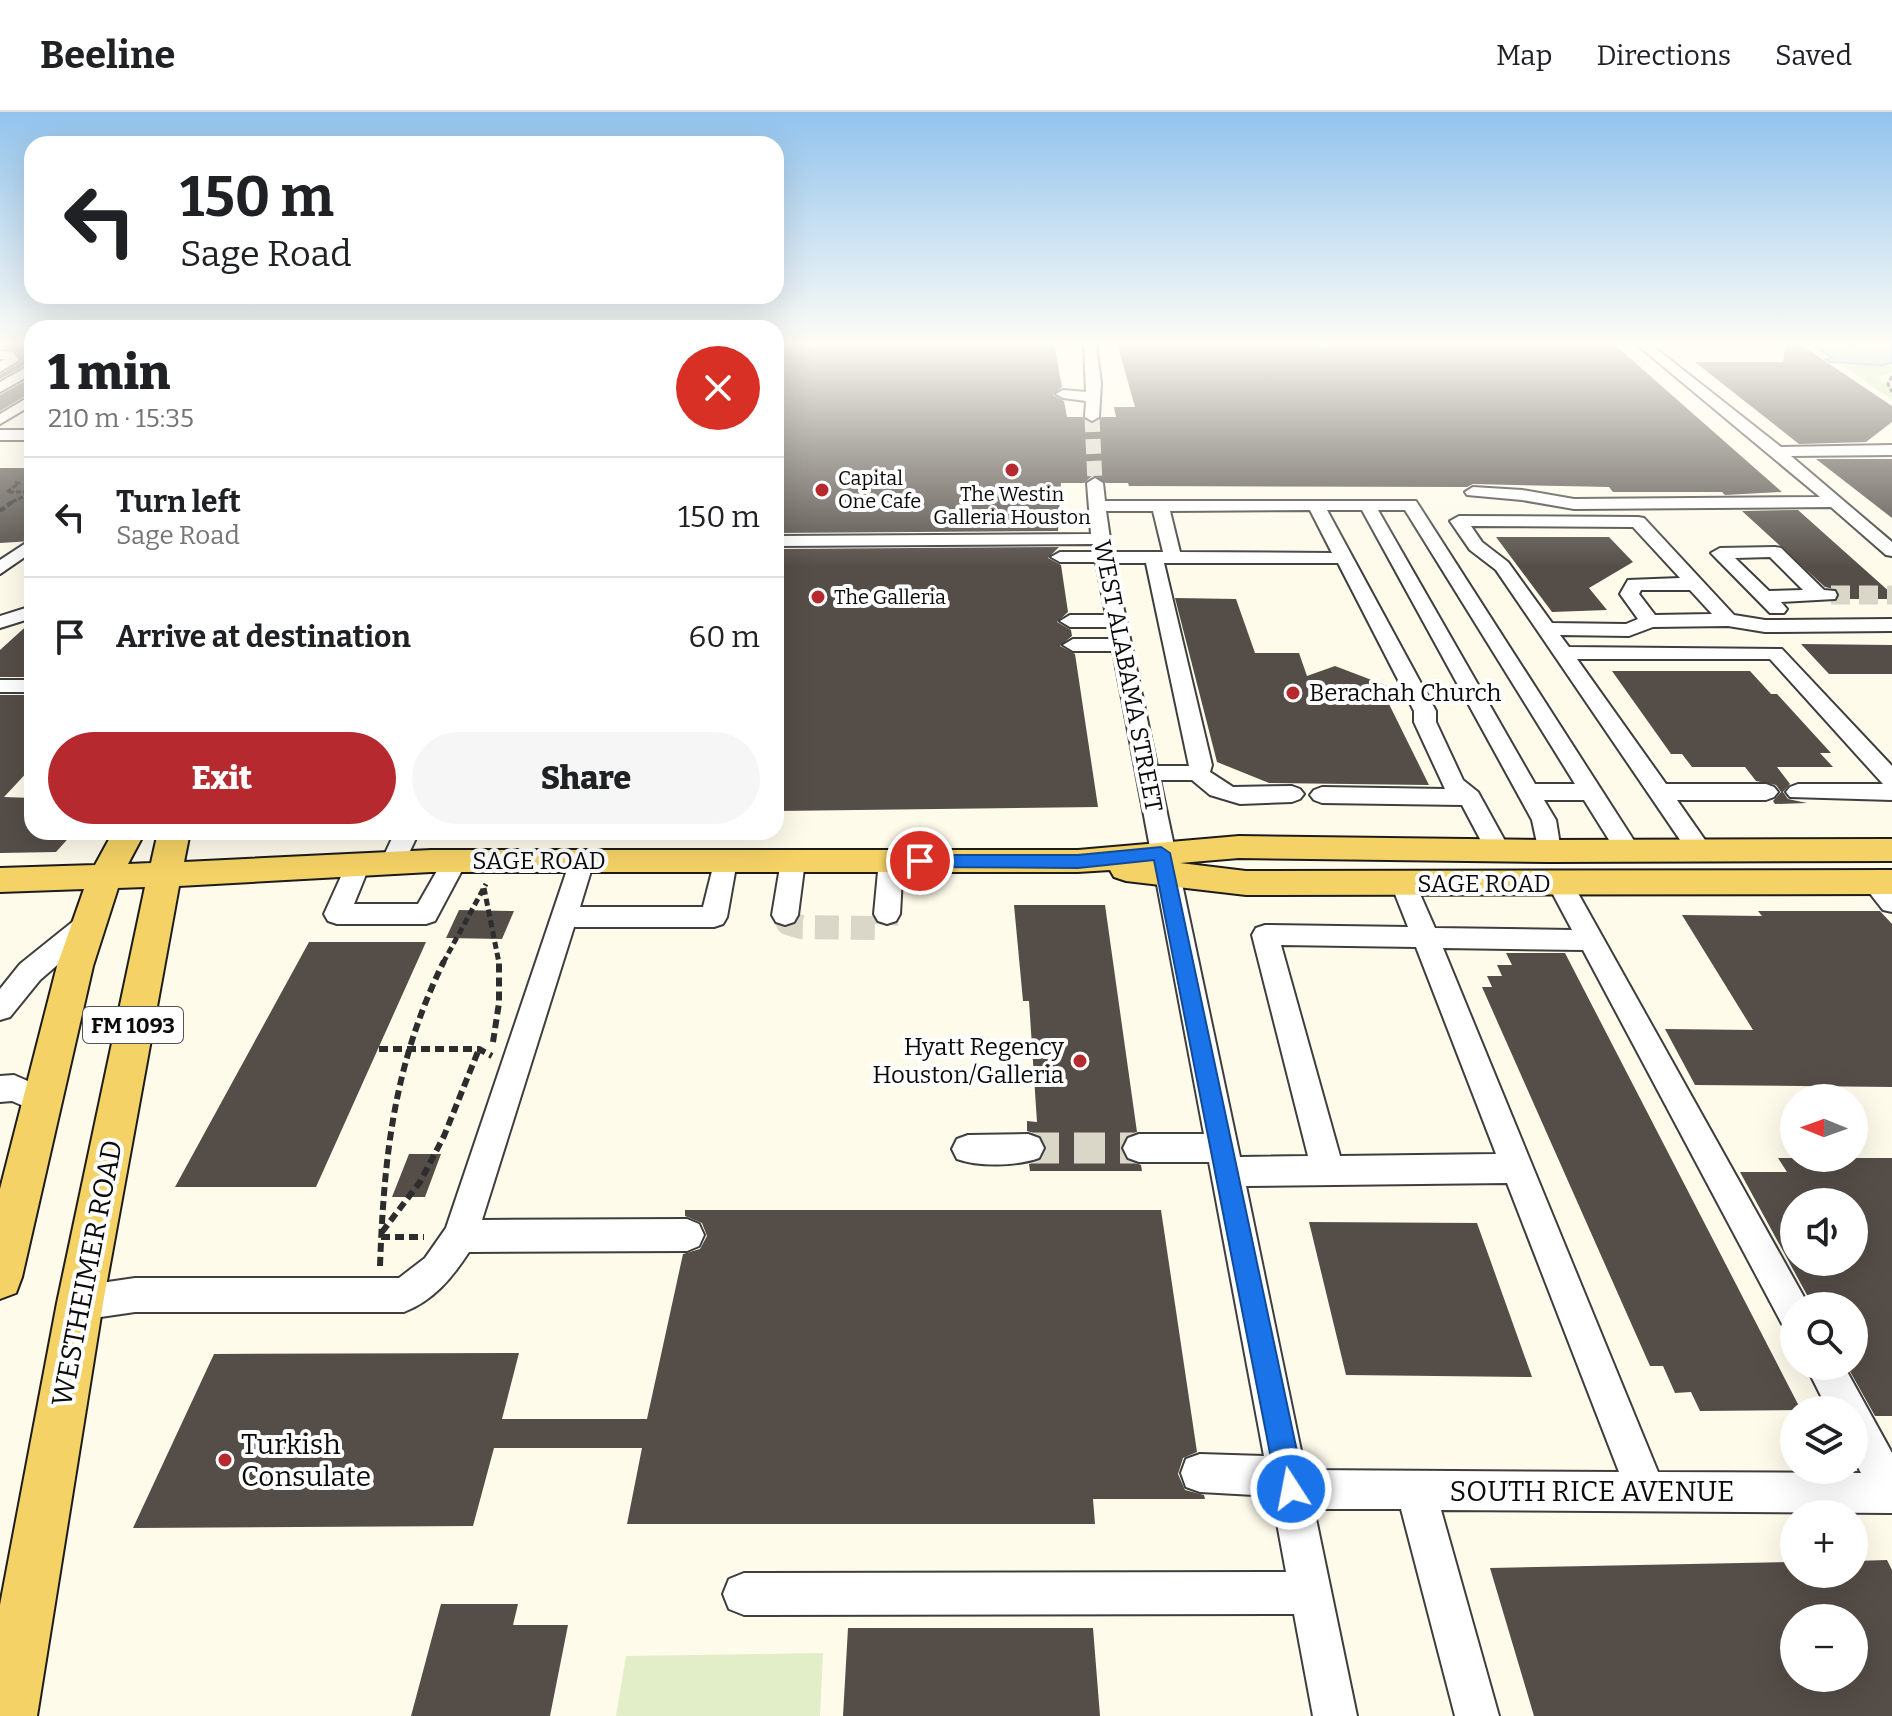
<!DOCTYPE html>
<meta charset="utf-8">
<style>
:root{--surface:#fff;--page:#f6f6f6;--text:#202124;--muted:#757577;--line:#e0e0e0;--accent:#b6292e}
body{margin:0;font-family:Bitter,serif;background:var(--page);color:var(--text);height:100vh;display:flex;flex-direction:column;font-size:30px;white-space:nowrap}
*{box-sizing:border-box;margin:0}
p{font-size:26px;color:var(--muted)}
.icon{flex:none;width:44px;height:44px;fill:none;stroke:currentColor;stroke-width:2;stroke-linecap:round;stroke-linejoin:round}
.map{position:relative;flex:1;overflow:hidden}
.panel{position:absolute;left:24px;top:208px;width:760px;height:520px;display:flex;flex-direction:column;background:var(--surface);border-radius:24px;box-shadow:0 8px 32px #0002}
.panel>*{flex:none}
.banner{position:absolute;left:24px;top:24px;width:760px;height:168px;border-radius:24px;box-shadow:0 8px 32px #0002;background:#fff;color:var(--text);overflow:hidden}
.needle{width:52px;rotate:271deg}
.tools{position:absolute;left:1780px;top:972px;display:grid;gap:16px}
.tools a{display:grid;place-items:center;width:88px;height:88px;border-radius:50%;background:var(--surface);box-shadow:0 8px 32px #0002;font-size:40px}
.pin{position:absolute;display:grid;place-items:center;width:68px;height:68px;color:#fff;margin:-34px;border:4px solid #fff;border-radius:50%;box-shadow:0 2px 8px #0007}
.me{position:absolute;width:88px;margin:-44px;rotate:349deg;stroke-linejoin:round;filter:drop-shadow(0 0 6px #0008)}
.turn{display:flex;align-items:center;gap:28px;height:168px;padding:0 24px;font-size:36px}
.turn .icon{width:104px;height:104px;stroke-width:2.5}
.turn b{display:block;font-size:56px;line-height:68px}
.round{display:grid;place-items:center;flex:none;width:84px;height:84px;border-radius:42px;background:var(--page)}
.overview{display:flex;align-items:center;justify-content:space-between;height:136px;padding:0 24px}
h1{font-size:48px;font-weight:800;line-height:60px}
.button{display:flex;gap:16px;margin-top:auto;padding:16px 24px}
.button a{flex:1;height:92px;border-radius:48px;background:var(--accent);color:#fff;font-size:32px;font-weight:800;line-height:92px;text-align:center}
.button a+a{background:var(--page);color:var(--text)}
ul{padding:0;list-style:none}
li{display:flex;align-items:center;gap:24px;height:120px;padding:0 24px;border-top:2px solid var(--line)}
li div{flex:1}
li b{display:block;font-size:30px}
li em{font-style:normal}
header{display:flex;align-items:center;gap:48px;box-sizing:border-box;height:112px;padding:0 40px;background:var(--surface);border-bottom:2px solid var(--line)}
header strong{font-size:38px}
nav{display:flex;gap:44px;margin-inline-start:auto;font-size:28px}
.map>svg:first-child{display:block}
.green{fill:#cfe7b6}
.pitch{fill:#e1eec8}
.water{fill:#b1daf4;stroke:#3b8fc8;stroke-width:2}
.building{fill:#544d48;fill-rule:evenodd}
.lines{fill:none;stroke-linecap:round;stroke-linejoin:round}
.minor-tunnel-far3{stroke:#dad7c9;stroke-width:15;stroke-dasharray:15 7;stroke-linecap:butt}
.minor-tunnel-far2{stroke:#dad7c9;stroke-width:19;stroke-dasharray:19 9;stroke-linecap:butt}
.minor-tunnel-far1{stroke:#dad7c9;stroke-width:24;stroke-dasharray:24 12;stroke-linecap:butt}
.minor-tunnel{stroke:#dad7c9;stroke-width:31;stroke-dasharray:31 15;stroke-linecap:butt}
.minor-casing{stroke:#3e3e3e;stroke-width:4}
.major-casing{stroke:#1c1c1c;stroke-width:4}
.path-far3{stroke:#2d2d2d;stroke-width:3;stroke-dasharray:5 2;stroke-linecap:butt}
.path-far2{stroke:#2d2d2d;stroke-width:4;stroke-dasharray:6 3;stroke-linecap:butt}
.path-far1{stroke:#2d2d2d;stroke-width:5;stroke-dasharray:7 4;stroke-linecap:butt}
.path{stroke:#2d2d2d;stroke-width:6;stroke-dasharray:9 5;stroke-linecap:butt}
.minor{fill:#fff;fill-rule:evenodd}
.major{fill:#f4d265;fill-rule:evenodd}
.route{fill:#1a73e8;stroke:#114b97;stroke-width:2}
.poi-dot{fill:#b6292e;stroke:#fff;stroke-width:3}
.labels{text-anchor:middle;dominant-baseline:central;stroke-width:8;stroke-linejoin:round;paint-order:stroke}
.far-poi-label{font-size:20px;fill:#0b0b0b;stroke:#fff;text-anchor:start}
.shield{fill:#fff;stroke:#545454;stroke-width:2}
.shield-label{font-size:22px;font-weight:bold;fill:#0b0b0b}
.street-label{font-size:24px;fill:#0b0b0b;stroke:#fff}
.poi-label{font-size:24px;fill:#0b0b0b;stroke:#fff;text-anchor:start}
.near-street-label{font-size:28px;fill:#0b0b0b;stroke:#fff}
.near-poi-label{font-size:28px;fill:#0b0b0b;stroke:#fff;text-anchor:start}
</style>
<header>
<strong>Beeline</strong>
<nav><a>Map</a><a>Directions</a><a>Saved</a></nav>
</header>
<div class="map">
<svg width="1892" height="1604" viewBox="0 0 1892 1604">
<rect width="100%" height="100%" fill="#fefbeb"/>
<path class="green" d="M1842 253 1892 254V260L1878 266 1892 276V288Z"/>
<path class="pitch" d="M823 1541 820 1604H616L626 1544Z"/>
<path class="water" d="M1867 231H1892V251L1880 253 1830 250 1826 247 1832 246 1814 233 1854 236Z"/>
<path class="building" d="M0 231H32V249L0 267V263L22 249 15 238 0 236Z
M776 231H1054L1062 275 1053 283 1064 289 1067 305H1082L1091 312 1102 305H1116L1114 295H1135L1117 231H1314L1327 239 1336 232 1615 233 1782 380 1725 383 1722 380H1613L1609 375 1473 372 1467 375 1129 374 1128 371H1106L1093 363 1084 371H1061L1058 419 776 421Z
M1786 231H1798L1892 294V310L1866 330 1799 332 1695 250H1783Z
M32 265V280L0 299V283Z
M1816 347H1892V406Z
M0 356H32V429L0 431Z
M1798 398 1892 482V487H1838V478L1825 475 1742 399Z
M1496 425H1609L1633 450 1589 476 1607 498 1552 500Z
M1059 435 1048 446 1061 453 1068 500 1057 510 1071 518 1072 524 1060 534 1075 542 1098 695 776 699V437Z
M1175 486 1236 487 1255 541H1299L1307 564 1335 554 1390 575 1386 586 1429 673 1269 671 1217 650Z
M32 509V565H0V538Z
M1801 532 1892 533V562H1829Z
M1612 559H1750L1771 582H1777L1831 641H1820L1833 655H1777L1790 672 1783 680 1788 687 1807 691 1775 692 1773 689 1781 680 1776 673 1756 669 1745 655H1692L1682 642H1671Z
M0 583H32V655L4 685 32 686V720H74L56 740 0 741Z
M1014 793H1105L1137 1020 1125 1025 1120 1037 1125 1047 1141 1053 1142 1059H1030L1029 1052 1042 1047 1047 1035 1040 1023 1027 1019V1009L1037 1010 1029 889H1023Z
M459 798 514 799 502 827 446 826Z
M1758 799H1880L1892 812V975L1695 973 1665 917 1753 918 1682 803 1762 804Z
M309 830H426L316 1075H175Z
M1506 841H1565L1801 1298 1700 1299 1691 1280 1675 1281 1663 1254H1650L1482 875H1492L1487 864H1502L1497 853H1512Z
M409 1042H441L425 1085H392Z
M1778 1046H1892V1304H1875L1847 1254H1854V1194H1813L1740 1060H1787ZM1794 1090H1854V1150H1794Z
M685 1098H1161L1197 1340 1183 1346 1178 1362 1185 1378 1204 1383 1205 1387H1093L1095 1412H627L642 1336H494L473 1414 133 1416 214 1242 519 1241 502 1307H647L683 1142 700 1137 707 1124 702 1111 685 1104Z
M1309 1110 1477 1111 1532 1265 1346 1263Z
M1887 1448 1892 1458V1604H1534L1490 1456 1794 1450V1462H1854V1449ZM1794 1506H1854V1566H1794Z
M441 1492H518L513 1513H568L550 1604H411Z
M848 1516H1093L1100 1604H843Z"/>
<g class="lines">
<path class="minor-tunnel-far3" d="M1092 305 1095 371"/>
<path class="minor-tunnel-far2" d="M1831 483H1892"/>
<path class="minor-tunnel-far1" d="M785 803 788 811 801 815 877 816 886 813 887 802"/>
<path class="minor-tunnel" d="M1028 1036H1139"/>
<g class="minor-casing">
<path id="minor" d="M1084 231H1096L1101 271 1099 305 1092 309 1085 305 1086 289 1063 286 1056 282 1063 278 1086 280Z
M1320 231H1333V232L1327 236Z
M1635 231H1649L1781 335 1892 333V343L1791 344 1892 430V444L1886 443 1831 395 1574 397 1522 388 1467 383 1465 380 1473 375 1522 378 1574 387 1820 385Z
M0 239 13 240 19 248 0 260V250L4 247H0Z
M32 252V262L0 280V270Z
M32 283V293L0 312V302Z
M0 318H32V328H0Z
M1095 366 1103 371 1105 389H1416L1640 738 1637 744 1628 747 1619 744 1584 688H1544L1556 708 1561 739 1558 745 1549 748 1540 745 1532 708 1362 398H1327L1436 599V610L1463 668 1478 680 1510 738 1507 744 1498 747 1489 744 1462 693 1322 691 1314 688 1310 683 1314 678 1322 675 1445 677 1414 610V599L1338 451H1164L1212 653 1210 660 1233 675 1292 674 1300 677 1304 682 1300 687 1292 690 1240 692 1210 683 1192 668H1160L1240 1045 1308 1044 1252 823 1256 816 1265 813 1408 815 1391 772 1395 766 1404 763 1413 766 1435 816 1572 818 1547 771 1551 765 1560 762 1569 765 1809 1194H1794V1218L1782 1212 1583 838 1443 836 1658 1360 1861 1361 1854 1348V1298H1828L1806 1254H1844L1892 1341V1401L1441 1398 1499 1604H1455L1401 1397H1314L1357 1604H1313L1294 1502 744 1503 729 1497 723 1482 729 1467 744 1461 1286 1460 1272 1384 1200 1380 1186 1375 1181 1361 1186 1347 1200 1342 1264 1344 1209 1050H1139L1128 1046 1123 1036 1128 1026 1139 1022H1204L1113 539H1073L1063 533 1073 527H1111L1109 515H1070L1060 509 1070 503H1106L1096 450H1060L1051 445 1060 440H1094L1093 432 776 434V424L1091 422 1087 371ZM1310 398 1332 441 1180 440 1170 399ZM1378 398H1405L1575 672H1535ZM1106 399H1153L1163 440H1112ZM1114 451H1146L1189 654H1157ZM1281 833 1416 835 1496 1042 1340 1044ZM1507 1071 1619 1360 1305 1358 1246 1074Z
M1459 404 1638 405 1644 406 1734 503 1765 508 1892 507V519L1765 520 1728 514 1653 515 1629 524 1560 523 1569 535 1782 537 1892 654V688L1790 685 1786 680 1790 675 1798 672H1883L1770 547H1577L1666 672H1766L1774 675 1778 680 1774 685 1766 688H1677L1712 738 1709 744 1700 747 1691 744 1496 458 1470 438 1450 409ZM1471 414 1633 415 1680 466 1628 468 1620 482 1638 507 1626 512 1552 511 1508 450 1482 430ZM1641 478H1690L1712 502 1655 503 1639 482Z
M26 431 32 432V440L0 462V448Z
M1775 435 1781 436 1824 478 1835 479 1837 483 1835 487 1781 490 1787 497 1784 501H1770L1711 441 1720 436ZM1770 445 1803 478 1769 479 1735 446Z
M32 494V506L0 516V504Z
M0 568H32V580H0Z
M395 720H419L401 758 392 761 383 758 380 752Z
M455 740 464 743 467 749 435 809 426 812H337L328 809 324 802 348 749 357 746 366 749 369 755 354 792H418L446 743Z
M582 740 591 743 594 749 580 795H703L716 743 725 740 734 743 737 749 727 805 723 812 714 815H574L482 1108 687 1107 699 1112 704 1123 699 1134 687 1139 469 1140C452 1166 434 1188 404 1200H135L80 1208 68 1203 63 1191 68 1179 80 1174 135 1166H399L425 1146 446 1116 570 749 573 743Z
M793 740 802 743 805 749 798 803 794 810 785 813 776 810 772 803 781 749 784 743Z
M891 740 900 743 903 749 900 802 896 809 887 812 878 809 874 802 879 749 882 743Z
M1874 761 1883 764 1892 774V800L1883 798 1861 770 1865 764Z
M90 800 99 803 103 810 99 817 40 868 10 905 0 908V877L20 852 81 803Z
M14 963 53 980 57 989 53 998 42 1002 12 989 0 990V964Z
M1028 1022 1039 1026 1044 1036 1039 1046C1017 1054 979 1055 957 1047L952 1037 957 1027 968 1023Z"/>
</g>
<g class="major-casing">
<path id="major" d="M113 720H145L128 752 151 751 158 720H190L184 750 431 738H1078L1239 724 1549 728 1892 727V749L1549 750 1239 746 1180 751 1246 759 1892 758V782L1246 783 1126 769 1114 765 1110 758 1078 760H431L179 774 103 1191 37 1604H0V1493L57 1191 145 775 118 776 93 854 22 1165 16 1181 0 1187V1077L57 854 84 777 0 780V756L95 753Z"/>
</g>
<path class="path-far3" d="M1892 264 1888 272 1892 280
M15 371H19L7 380H32
M12 390 27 383"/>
<path class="path-far2" d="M0 399 15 388"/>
<path class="path-far1" d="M484 776 499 851
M443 851 486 772"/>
<path class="path" d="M493 930 499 891V849
M379 937H479L492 944
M382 1120 420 1070 444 1024 479 937
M381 1125H424
M380 1154C384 1043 394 951 444 849"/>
<use href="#minor" class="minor"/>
<use href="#major" class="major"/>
</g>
<linearGradient id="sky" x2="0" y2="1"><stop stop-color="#92c3ed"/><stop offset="0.51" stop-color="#fffdf6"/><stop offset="1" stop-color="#fffdf6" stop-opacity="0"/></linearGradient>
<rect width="1892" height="456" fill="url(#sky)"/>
<path class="route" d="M1161 735 1170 741 1305 1377 1301 1387 1291 1391 1282 1387 1277 1377 1154 748 1078 756 920 755 911 749 920 743H1078Z"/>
<g class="poi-dot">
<circle cx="1012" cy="358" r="8"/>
<circle cx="822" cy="378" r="8"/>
<circle cx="818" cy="485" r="8"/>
<circle cx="1293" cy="581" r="8"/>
<circle cx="1080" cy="949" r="8"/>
<circle cx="225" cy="1348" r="8"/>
</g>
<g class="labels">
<g class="far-poi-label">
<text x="838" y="366">Capital<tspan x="838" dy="23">One Cafe</tspan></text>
<text x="1012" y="382" text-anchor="middle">The Westin<tspan x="1012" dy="23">Galleria Houston</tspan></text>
<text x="834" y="485">The Galleria</text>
</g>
<rect class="shield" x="83" y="895" width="100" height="36" rx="6"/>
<g class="shield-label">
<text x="133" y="913">FM 1093</text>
</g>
<g class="street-label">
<text transform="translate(1128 564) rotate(79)">WEST ALABAMA STREET</text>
<text x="539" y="749">SAGE ROAD</text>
<text x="1484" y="772">SAGE ROAD</text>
</g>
<g class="poi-label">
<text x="1309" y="581">Berachah Church</text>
<text x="1064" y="935" text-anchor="end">Hyatt Regency<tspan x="1064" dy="28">Houston/Galleria</tspan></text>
</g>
<g class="near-street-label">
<text transform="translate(87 1161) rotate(-79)">WESTHEIMER ROAD</text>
<text x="1592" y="1379">SOUTH RICE AVENUE</text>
</g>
<g class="near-poi-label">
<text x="241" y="1332">Turkish<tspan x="241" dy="32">Consulate</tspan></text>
</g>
</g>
</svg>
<div class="tools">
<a><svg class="needle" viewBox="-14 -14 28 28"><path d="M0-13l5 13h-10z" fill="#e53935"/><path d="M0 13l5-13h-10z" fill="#757577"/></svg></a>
<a><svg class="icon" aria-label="sound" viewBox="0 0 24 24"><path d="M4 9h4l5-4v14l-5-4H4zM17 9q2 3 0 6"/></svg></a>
<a><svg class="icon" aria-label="search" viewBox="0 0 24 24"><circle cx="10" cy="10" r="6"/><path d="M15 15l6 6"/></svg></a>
<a><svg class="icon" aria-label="layers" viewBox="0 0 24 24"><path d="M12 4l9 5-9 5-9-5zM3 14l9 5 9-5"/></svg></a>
<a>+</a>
<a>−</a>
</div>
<div class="pin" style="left:920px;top:749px;background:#d93025"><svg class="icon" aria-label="arrive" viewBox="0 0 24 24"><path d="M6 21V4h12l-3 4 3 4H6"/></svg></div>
<svg class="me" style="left:1291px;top:1377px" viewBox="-20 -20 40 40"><circle r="17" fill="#1a73e8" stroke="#fff" stroke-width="3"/><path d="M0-11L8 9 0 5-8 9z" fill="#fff"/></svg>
<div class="banner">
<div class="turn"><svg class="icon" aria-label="left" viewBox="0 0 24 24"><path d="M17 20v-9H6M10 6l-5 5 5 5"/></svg><div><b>150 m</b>Sage Road</div></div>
</div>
<section class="panel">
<div class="overview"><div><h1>1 min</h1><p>210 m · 15:35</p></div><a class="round" style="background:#d93025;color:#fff"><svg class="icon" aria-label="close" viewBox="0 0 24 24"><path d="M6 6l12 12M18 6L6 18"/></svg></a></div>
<ul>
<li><svg class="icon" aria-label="left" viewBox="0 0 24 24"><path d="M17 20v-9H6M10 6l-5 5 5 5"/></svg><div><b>Turn left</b><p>Sage Road</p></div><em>150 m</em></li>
<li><svg class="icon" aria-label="arrive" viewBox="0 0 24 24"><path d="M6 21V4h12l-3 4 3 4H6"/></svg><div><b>Arrive at destination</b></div><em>60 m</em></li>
</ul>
<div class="button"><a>Exit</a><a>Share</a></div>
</section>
</div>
